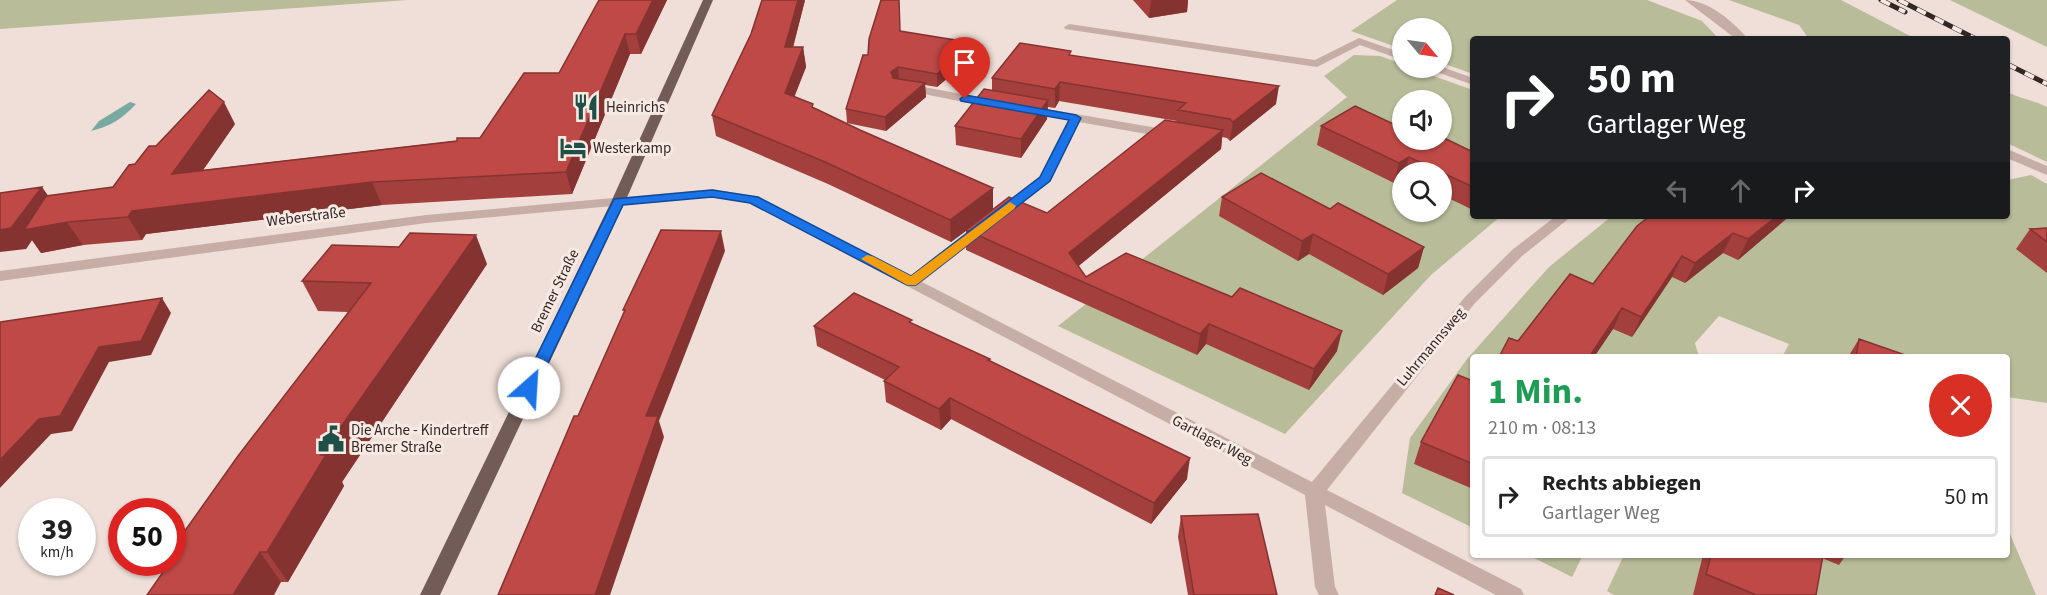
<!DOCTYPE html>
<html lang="de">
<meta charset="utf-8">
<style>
:root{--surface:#fff;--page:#f6f6f6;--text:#222;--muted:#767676;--line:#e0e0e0}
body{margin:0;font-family:"Source Sans 3",sans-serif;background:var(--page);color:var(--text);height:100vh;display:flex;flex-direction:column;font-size:22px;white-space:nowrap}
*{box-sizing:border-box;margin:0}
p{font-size:20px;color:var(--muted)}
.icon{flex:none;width:33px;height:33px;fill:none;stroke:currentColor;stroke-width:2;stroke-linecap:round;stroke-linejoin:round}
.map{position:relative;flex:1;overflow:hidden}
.panel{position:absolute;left:1470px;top:354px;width:540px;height:204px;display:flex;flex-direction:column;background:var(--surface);border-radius:6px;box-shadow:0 2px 4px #0004}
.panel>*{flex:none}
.banner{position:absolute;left:1470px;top:36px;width:540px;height:183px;border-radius:6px;box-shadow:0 2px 4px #0004;background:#202124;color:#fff;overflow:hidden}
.needle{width:39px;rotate:119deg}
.fabs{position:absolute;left:1392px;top:18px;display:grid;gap:12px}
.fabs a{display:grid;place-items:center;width:60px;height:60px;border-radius:50%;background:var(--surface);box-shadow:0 2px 4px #0004;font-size:30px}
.speed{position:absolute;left:18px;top:498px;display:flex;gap:12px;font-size:30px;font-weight:700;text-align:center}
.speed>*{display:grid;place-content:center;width:78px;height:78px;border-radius:50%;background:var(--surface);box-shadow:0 2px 4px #0004;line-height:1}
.speed small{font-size:15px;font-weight:400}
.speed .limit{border:9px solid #d22;background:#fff;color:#111}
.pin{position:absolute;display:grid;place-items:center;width:51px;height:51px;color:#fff;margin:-62px -26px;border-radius:50% 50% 50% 0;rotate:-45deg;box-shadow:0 0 6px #0007}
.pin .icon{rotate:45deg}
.me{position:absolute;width:66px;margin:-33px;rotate:26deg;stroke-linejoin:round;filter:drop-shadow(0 0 4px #0008)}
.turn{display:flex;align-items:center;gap:21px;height:126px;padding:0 18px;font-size:27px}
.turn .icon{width:78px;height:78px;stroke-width:2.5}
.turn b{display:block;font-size:42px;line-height:51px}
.lanes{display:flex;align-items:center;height:57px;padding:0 18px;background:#0003;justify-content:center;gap:30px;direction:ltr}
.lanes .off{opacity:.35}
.round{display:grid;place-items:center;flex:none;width:63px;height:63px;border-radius:32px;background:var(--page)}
.head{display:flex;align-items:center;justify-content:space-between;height:102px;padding:0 18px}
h1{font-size:36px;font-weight:700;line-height:45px;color:#1e9e55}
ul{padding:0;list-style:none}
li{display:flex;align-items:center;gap:18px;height:81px;margin:0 12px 9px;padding:0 6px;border:3px solid var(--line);border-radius:6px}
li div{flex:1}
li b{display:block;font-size:22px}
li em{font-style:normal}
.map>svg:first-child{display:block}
.green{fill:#b8bc99;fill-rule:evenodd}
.water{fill:#79aaa1}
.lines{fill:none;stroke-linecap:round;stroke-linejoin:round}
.minor{fill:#c6ada5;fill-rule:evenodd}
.major{fill:#735b57;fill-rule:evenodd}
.rail-casing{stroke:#322725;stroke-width:5}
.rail{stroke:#f7eae3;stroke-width:4;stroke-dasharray:10;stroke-linecap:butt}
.wall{fill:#a33f3c}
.shaded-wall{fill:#853331}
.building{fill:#be4946;stroke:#853331;stroke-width:1.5}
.route{fill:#1a73e8;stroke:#114b97;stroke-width:1.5}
.slow{fill:#f59e0b}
.labels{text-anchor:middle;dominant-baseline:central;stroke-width:6;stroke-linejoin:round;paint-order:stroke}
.poi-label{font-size:15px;fill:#322725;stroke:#f7eae3;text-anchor:start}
.street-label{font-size:15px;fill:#322725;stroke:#f7eae3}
</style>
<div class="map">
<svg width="2047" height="595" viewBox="0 0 2047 595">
<rect width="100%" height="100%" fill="#efdfd8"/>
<path class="green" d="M0 0H408L0 29Z
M1397 0H1647L1702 21 1719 39H1473V74L1442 63V28H1402V49L1351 31Z
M1729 0H1841L1916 39H1809L1799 25Z
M1950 0H2047V47Z
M1354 55 1380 56 1402 64V68H1411L1473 90V216H1501L1431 275 1285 434 1058 326 1347 97 1324 76ZM1402 100H1442V140H1402ZM1402 172H1442V212H1402Z
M2007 92C2021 99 2033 100 2047 107V162L2007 143Z
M2031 175 2047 184V403L2007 397V357H1782L1789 344 1719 316 1695 343 1699 357H1473V528L1402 493 1410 438 1467 359 1549 267 1612 216H2007V180Z
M2007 527 2036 595H1614L1607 591 1624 555H2007Z
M1528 555H1583L1572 577Z"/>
<path class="water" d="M130 102 136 104C122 119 111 126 91 131L99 121Z"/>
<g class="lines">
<path class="minor" d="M1685 0C1708 0 1734 22 1748 39H1736Z
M1069 24 1315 60 1359 38 1402 53V60L1360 45 1317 67 1065 29 1064 27Z
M1442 67 1473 78V85L1426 68Z
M908 84 993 100 999 104 993 108 904 90V86Z
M1029 106 1169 130 1175 134 1169 138 1079 122 1050 182 1006 216H996L994 213 996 210 1039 177 1068 120 1025 113 1023 110Z
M2007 149 2047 166V175L2007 158Z
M713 189 758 197 911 276 977 225H987L989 228 987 231 922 282 1312 482 1465 297 1512 250 1556 216H1572L1522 256 1475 303 1327 490 1521 589 1524 595H1496L1325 505 1335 587 1339 595H1319L1315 587 1305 495 749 203 713 197 426 223 0 281V271L426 215Z"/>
<path class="major" d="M703 0H713L625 202 440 595H420L611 202Z"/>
<g class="rail-casing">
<path id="rail" d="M1881 0 1905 12
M1899 0 1976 39
M2007 64 2047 84"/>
</g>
<use href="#rail" class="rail"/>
</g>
<path class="wall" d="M599 0H667L641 54H630L572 194 382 205 146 234 142 240 83 245 41 253 32 240 26 249 48 196 113 187 156 146 235 124 203 170 480 138 559 73Z
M805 0 793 47H803L806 67 794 97 993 209 1047 213 1177 121 1059 101 1055 108 1048 107 1047 119 1021 158 956 145 955 126 992 90V78L1071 55 1276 104 1230 141 1227 138 1222 137 1221 149 1078 266 1086 277 1337 351 1309 390 1206 344 1197 355 966 250V231L951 242 828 184 716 136 712 115Z
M1133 0H1188L1187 12 1149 18Z
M900 31 974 56 937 87 925 85 926 97 886 131 847 123 846 109 868 55Z
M1321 126 1473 152V210L1442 195V172H1402L1394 183 1317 145Z
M1222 197 1330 209 1424 247 1418 268 1383 295 1309 254 1298 261 1219 216Z
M1650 216 1786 219 1738 260 1723 253 1685 283 1672 277 1632 337 1613 329 1594 357H1499L1593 284Z
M2047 228V273L2016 249 2030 229Z
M487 264 342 482 344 486 288 582H281L174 557 172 556V549L348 312 318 311 302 281Z
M912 323 990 361 1187 479 1151 524 951 419 941 430 886 402 884 381 885 380 817 346 814 326Z
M1859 339 1911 357H1848Z
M1473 381V489L1414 464 1421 442Z
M1181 516 1275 590 1277 595H1188L1178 537Z
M1703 555H1846L1839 565 1822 558 1816 595H1693Z"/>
<path class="shaded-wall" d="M653 0H667L641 54 636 34Z
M798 0H805L788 67 785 47Z
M1151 0H1188L1187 12 1149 18Z
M625 34 630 54 572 194 566 172Z
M974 43V56L937 87V74Z
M803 47 806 67 788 113 785 93Z
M898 67 899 81 892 85 891 72Z
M1060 82 1059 101 1055 108V89Z
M925 83 926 97 886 131 885 117Z
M1279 86 1276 104 1230 141 1233 122Z
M1048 100 1047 119 1021 158V139Z
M224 102 235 124 185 196 172 174Z
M1223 130 1221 149 1069 274V253Z
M1409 157 1405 172H1402V178L1394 183 1399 163Z
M372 182 382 205 146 234 142 240 128 217 132 211Z
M42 187 83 245 41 253 32 240 26 249 0 252V230Z
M993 188V210L951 242 950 220Z
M1777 216H1788L1786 219 1738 260 1748 239Z
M721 231 725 251 659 421 664 437 610 595H595L646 416Z
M1733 233 1723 253 1685 283 1695 263Z
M1313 234 1309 254 1298 261 1302 241Z
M476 235 487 264 342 482 344 486 288 582 267 552 321 455Z
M1424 247 1418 268 1383 295 1388 274Z
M1682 256 1672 277 1632 337 1641 317Z
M162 298 171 313 151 355 109 362 72 431 51 434 0 488V460L99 347Z
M1622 308 1613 329 1594 357H1589Z
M1209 324 1206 344 1197 355 1200 334Z
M1342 331 1337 351 1309 390 1314 369Z
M950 398 951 419 941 430 939 409Z
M1190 458 1187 479 1151 524 1154 503Z
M260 552 281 582 274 595H233Z"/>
<path class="building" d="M599 0H653L636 34H625L566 172 372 182 132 211 128 217 68 222 24 230 46 196 113 187 129 165 135 164 149 146H156L209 90 224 102 172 174 457 141V138H480L524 73H559Z
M762 0H798L785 47H803L785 93 813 104 812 107 860 130 993 188 950 220 825 162 712 115 751 34Z
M881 0H899L900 31 974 43 937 74 898 67 891 72 893 78 925 83 885 117 846 109 863 55H868L869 39Z
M1020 43 1071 51 1069 55 1279 86 1233 122 1230 119 1178 110 1186 103 1060 82 1055 89 992 78Z
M984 89 1048 100 1021 139 955 126Z
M1355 106 1402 128V140H1442V137L1473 152V187L1409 157 1399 163 1321 126Z
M1165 120 1223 130 1069 253 1086 277 1126 253 1232 297 1240 288 1342 331 1314 369 1209 324 1200 334 966 230 1009 197 1047 213Z
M1261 173 1330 209 1338 203 1424 247 1388 274 1313 234 1302 241 1222 197Z
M42 187 11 228 0 230V193Z
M1650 216H1777L1748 239 1733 233 1695 263 1682 256 1641 317 1622 308 1589 357H1499L1509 338 1518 341 1570 274 1593 284 1637 226Z
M2047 228V242L2030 229Z
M661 230 721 231 646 416H658L595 595H498L574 416H578L625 310H623Z
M410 233 476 235 321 455H326L267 552H260L233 595H147L170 562H172V559L177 552 172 553V549L238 456 371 283 302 281 332 245 399 247Z
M854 293 912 320 909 322 990 359 988 360 1190 458 1154 503 950 398 939 409 884 381 899 367 814 326Z
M162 298 141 341 99 347 60 416 39 419 0 460V322Z
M1859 339 1911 357H1856Z
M1458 375 1473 381V464L1421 442Z
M1258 514 1277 595H1194L1181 516Z
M1711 555H1823L1816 595H1756L1706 574Z
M1438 588 1454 595H1435Z"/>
<path class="route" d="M965 95 1076 115 1081 118 1050 181 916 285H907L750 203 712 197 623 205 536 388 529 393 524 392 521 388 614 199 712 190 758 197 911 276 1040 177 1069 120 961 101 960 99Z"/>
<path class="slow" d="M1010 202 1016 206 1014 209 916 285H907L861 259 867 255 872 256 911 276Z"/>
<defs>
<g id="restaurant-bare" transform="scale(2.07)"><path d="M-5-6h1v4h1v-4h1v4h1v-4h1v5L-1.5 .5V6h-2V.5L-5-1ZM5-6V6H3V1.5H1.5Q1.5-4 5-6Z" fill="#1e5048" stroke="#f7eae3" stroke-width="2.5" paint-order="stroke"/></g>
<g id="hotel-bare" transform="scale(2.07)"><path d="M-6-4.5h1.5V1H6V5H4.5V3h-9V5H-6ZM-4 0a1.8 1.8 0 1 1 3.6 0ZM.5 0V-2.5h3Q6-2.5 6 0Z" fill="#1e5048" stroke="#f7eae3" stroke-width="2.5" paint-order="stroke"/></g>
<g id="civic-bare" transform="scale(2.07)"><path d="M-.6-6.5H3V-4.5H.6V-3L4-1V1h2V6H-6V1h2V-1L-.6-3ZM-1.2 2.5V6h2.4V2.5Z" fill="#1e5048" stroke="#f7eae3" stroke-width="2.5" paint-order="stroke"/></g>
</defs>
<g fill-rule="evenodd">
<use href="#restaurant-bare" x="586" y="107"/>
<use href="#hotel-bare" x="573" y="148"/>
<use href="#civic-bare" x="331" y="439"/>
</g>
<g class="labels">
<g class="poi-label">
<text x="606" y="107">Heinrichs</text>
<text x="593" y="148">Westerkamp</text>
<text x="351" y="430">Die Arche - Kindertreff<tspan x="351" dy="17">Bremer Straße</tspan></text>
</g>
<g class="street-label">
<text transform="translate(306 217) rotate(-7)">Weberstraße</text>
<text transform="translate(555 291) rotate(-64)">Bremer Straße</text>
<text transform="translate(1431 347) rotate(-50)">Luhrmannsweg</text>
<text transform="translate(1212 440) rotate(28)">Gartlager Weg</text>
</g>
</g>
</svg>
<div class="fabs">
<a><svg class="needle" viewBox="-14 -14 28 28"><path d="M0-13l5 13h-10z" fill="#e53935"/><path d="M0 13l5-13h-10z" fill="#767676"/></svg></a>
<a><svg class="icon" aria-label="sound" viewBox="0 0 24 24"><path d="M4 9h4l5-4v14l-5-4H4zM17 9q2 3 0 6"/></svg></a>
<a><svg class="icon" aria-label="search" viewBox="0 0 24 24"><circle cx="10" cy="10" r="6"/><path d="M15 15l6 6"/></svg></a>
</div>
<div class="speed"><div>39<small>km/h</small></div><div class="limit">50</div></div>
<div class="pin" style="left:965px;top:99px;background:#d93025"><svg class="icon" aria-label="arrive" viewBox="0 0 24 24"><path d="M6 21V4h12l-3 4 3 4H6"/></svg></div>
<svg class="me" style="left:529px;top:388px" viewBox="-20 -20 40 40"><circle r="19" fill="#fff"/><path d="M0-13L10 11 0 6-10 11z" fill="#1a73e8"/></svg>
<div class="banner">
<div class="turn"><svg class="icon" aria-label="right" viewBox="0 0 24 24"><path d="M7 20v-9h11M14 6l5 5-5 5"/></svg><div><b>50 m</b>Gartlager Weg</div></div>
<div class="lanes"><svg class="icon off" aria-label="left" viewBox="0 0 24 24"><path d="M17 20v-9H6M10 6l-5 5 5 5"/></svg><svg class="icon off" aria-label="ahead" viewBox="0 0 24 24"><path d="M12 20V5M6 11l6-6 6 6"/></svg><svg class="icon" aria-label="right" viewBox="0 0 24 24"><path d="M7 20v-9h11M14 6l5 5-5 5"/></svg></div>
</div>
<section class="panel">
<div class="head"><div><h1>1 Min.</h1><p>210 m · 08:13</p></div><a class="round" style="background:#d93025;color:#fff"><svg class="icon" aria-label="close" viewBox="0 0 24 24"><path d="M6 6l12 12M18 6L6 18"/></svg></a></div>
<ul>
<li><svg class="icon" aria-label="right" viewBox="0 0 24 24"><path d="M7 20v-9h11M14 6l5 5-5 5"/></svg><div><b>Rechts abbiegen</b><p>Gartlager Weg</p></div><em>50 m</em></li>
</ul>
</section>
</div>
